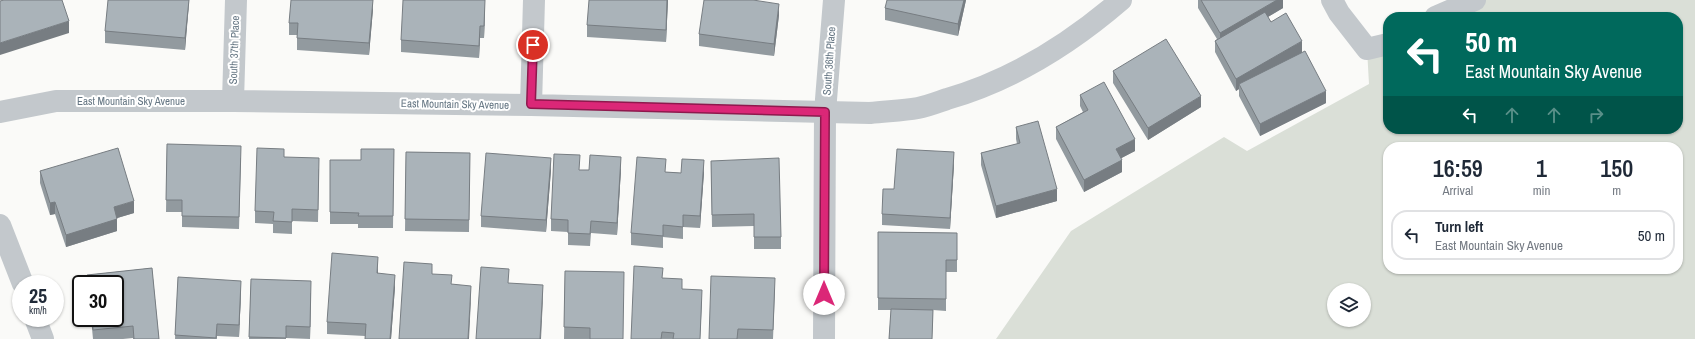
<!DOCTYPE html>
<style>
:root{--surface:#fff;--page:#f6f6f7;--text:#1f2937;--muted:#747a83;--line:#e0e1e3}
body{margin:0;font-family:"Archivo Narrow",sans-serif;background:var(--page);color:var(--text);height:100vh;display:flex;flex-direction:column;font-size:15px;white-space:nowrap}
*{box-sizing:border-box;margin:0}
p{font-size:13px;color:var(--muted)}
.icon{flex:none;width:22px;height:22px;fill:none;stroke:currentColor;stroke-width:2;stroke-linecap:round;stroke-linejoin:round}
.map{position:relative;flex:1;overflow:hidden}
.details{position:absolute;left:1383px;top:142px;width:300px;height:132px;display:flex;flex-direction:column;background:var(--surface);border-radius:16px;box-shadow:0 1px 3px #0004}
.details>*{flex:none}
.hud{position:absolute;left:1383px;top:12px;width:300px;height:122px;border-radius:16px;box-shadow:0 1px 3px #0004;background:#00695c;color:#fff;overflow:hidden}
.buttons{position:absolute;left:1327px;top:283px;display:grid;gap:8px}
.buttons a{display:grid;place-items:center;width:44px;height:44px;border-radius:50%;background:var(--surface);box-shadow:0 1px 3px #0004;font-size:20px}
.speed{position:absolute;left:12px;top:275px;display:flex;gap:8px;font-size:20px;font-weight:700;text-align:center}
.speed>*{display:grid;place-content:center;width:52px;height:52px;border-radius:50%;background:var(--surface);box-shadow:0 1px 3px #0004;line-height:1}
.speed small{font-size:10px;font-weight:400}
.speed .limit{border:2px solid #111;border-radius:6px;background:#fff;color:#111}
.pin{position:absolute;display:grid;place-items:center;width:34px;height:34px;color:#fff;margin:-17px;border:2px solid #fff;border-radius:50%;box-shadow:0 1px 4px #0007}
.me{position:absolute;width:44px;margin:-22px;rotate:0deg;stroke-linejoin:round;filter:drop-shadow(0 0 3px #0008)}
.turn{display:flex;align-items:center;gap:14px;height:84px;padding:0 16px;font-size:18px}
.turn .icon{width:52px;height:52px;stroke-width:2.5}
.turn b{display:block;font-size:28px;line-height:34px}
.lanes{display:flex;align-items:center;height:38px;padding:0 16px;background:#0003;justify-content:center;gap:20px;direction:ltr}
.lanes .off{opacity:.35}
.eta{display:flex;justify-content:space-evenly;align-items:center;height:68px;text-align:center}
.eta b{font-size:24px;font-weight:600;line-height:28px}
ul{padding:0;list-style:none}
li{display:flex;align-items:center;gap:12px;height:50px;margin:0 8px 6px;padding:0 8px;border:2px solid var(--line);border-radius:16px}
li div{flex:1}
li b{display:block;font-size:15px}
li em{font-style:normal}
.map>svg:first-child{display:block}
.green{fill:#dadfd7;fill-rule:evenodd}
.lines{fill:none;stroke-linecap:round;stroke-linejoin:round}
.minor{stroke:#c3c8cc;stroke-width:22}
.wall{fill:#929a9f}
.shaded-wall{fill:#777d82}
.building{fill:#aab3b9;stroke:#777d82}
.route-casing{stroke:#8e194d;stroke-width:10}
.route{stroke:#db2777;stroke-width:7}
.labels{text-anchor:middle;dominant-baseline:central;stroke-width:4;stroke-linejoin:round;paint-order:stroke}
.street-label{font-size:11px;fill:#657683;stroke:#fff}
</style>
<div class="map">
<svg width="1695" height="339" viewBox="0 0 1695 339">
<rect width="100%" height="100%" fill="#fafaf8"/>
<path class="green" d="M1475 0H1695V339H996L1071 231 1224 137 1247 151 1369 84 1367 49 1388 44V129H1678V17H1435ZM1388 147H1678V269H1388ZM1334 290H1364V320H1334Z"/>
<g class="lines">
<path class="minor" d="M1332 0 1339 13 1367 49 1388 44
M1435 17 1475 0
M233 101 236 0
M531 105 534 0
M0 112 56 101H233L531 105 870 113C886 111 902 111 918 108 928 106 938 102 947 99 1013 80 1070 44 1121 0
M0 225 23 284
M35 318 43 339
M824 339 825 112 834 0"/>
</g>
<path class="wall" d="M189 0 185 50 105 43V31Z
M668 0 666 42 587 37V25Z
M966 0 958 36 885 20V8Z
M1198 0H1283V8L1268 17 1271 22 1302 53 1326 103 1260 136 1239 96V89L1236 91 1215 52V41L1217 39 1198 8Z
M373 9 369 55 297 50V35H289V23Z
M485 12 484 38H480L479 58 401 52V40Z
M779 15 774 56 699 46V34Z
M1113 71 1201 107 1148 140 1113 83Z
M1080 95 1135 151 1121 158 1122 172 1084 192 1056 139V127L1083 112 1080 106Z
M1016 127 1057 201 996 218 981 165V153L1017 144 1016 139Z
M167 144 241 158 239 229 182 227V212H166Z
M394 149 393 228H358V224H330V160H361Z
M406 152 470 153 469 232 405 231Z
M284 157 319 169 318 222 292 221V234L273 233V224L255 223V211Z
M711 161 781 237V249H754V226L712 227Z
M954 164 950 229 882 225V214Z
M621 169 617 235 591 233 590 246 568 245V232L551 231V219L580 170H589Z
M551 170 546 232 481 227V216Z
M40 171 134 213 117 218V231L66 247 55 214 50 215 40 183Z
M666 172 681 173 704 172 700 228 683 227V239L663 237V248L631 245V233Z
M878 232 957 233V272H946V311L933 310 932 339H889L891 310H878Z
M152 268 159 339H133V338L123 339H93L91 318H115V284H87V275Z
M378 269V273L395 287 391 339H365V336L327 334V322Z
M565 271 623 339H564Z
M178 277 241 293 239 337 217 336V339H175Z
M663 278 682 289 702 302 700 339H631Z
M251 279 311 293 310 339 286 338V339H249Z
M775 289 773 339H709Z"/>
<path class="shaded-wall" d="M189 0V4L185 50V38Z
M373 0V9L369 55V43Z
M485 0V12L484 38V26Z
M667 0H668L666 42V30Z
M964 0H966L958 36V24Z
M1277 0H1283V8L1220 45V33Z
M779 4V15L774 56V44Z
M69 21V33L0 55V43Z
M480 26V38L479 58V46Z
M1302 41V53L1239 84V89L1236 91V79Z
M1326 91V103L1260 136V124Z
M1201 96V107L1148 140V128Z
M1135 139V151L1116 161V149Z
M954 152V164L950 229V218Z
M621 157V169L617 235V223Z
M551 158V170L546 232V220Z
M704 160V172L700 228V216Z
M1122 160V172L1084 192V180Z
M1057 189V201L996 218V206Z
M134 201V213L114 219V207Z
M55 202V214L50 215V203Z
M117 219V231L66 247V235Z
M378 257V269L377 285V273Z
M395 275V287L391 339H390Z
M241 281V293L239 337V325Z
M311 281V293L310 339V327Z
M543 285V297L541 339H540Z
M471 286V298L469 339H468Z"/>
<path class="building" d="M4 0H62L69 21 0 43V1Z
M108 0H189L185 38 105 31Z
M291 0H373L369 43 297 38 298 23H289Z
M403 0H485L484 26H480L479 46 401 40Z
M589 0H667L666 30 587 25Z
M704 0H753L779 4 774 44 699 34Z
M887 0H964L958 24 885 8Z
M1201 0H1277L1220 33Z
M1265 12 1271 22 1286 13 1302 41 1236 79 1215 41Z
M1166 39 1201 96 1148 128 1113 71Z
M1305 51 1326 91 1260 124 1239 84Z
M1104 82 1135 139 1116 149 1122 160 1084 180 1056 127 1088 110 1080 95Z
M1038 121 1057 189 996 206 981 153 1020 143 1016 127Z
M167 144 241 146 239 217 182 216V200H166Z
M118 148 134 201 114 207 117 219 66 235 55 202 50 203 40 171Z
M257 148 284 149V157L319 158 318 210 292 209V222L273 221 274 212 255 211Z
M361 149H394L393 216H358L359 213 330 212V160H361Z
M897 149 954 152 950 218 882 214 883 189H894Z
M406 152 470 153 469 220 405 219Z
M486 153 551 158 546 220 481 216Z
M554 154 580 155 579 170H589L590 155 621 157 617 223 591 221 590 234 568 233V220L551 219Z
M637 157 666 159 665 172 681 173 682 159 704 160 700 216 683 215V227L663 225V236L631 233Z
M779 158 781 237H754V214L712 215 711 161Z
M878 232 957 233V260H946V299L878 298Z
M332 253 378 257 377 273 395 275 390 339H365L366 324 327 322Z
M404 262 432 264V274L452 275 451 284 471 286 468 339H399Z
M634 266 663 268 662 278 682 279V289L702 290 700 339H673L674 333 662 332 661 339H631Z
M481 267 509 269 508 283 543 285 540 339H476Z
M152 268 159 339H134L133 326 93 330 92 318H115V284H88L87 275Z
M565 271 624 272 623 339H590V328L564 327Z
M711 276 775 278 773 330 738 329 737 339H709Z
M178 277 241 281 239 325 217 324 216 338 175 335Z
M251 279 311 281 310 327 286 326V338L249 337Z
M891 309 933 310 932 339H889Z"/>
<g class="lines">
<g class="route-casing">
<path id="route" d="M533 45 531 104 825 112 824 294"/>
</g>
<use href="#route" class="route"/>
</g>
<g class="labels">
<g class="street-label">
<text transform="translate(234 50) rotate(-88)">South 37th Place</text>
<text transform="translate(829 61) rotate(-86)">South 36th Place</text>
<text x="131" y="101">East Mountain Sky Avenue</text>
<text transform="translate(455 104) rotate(1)">East Mountain Sky Avenue</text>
</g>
</g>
</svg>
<div class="buttons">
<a><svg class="icon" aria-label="layers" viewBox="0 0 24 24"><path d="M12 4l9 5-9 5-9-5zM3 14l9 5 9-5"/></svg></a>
</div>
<div class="speed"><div>25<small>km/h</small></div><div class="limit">30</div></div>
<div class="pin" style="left:533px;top:45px;background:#d93025"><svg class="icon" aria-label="arrive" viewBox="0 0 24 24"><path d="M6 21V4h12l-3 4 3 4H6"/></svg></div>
<svg class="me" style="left:824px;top:294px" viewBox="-20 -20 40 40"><circle r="19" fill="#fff"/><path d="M0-13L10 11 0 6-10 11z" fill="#db2777"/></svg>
<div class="hud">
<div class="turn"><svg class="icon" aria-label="left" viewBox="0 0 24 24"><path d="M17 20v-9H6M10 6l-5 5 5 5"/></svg><div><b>50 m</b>East Mountain Sky Avenue</div></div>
<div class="lanes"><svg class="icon" aria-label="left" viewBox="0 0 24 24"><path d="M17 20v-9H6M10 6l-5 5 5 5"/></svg><svg class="icon off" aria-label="ahead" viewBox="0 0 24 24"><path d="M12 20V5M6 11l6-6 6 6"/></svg><svg class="icon off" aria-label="ahead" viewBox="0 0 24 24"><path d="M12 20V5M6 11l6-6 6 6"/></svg><svg class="icon off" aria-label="right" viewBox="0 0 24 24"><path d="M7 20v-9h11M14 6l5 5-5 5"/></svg></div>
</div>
<section class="details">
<div class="eta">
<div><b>16:59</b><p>Arrival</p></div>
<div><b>1</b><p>min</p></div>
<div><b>150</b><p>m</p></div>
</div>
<ul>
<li><svg class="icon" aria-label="left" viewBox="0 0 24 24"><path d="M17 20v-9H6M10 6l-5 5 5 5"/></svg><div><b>Turn left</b><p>East Mountain Sky Avenue</p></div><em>50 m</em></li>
</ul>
</section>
</div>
